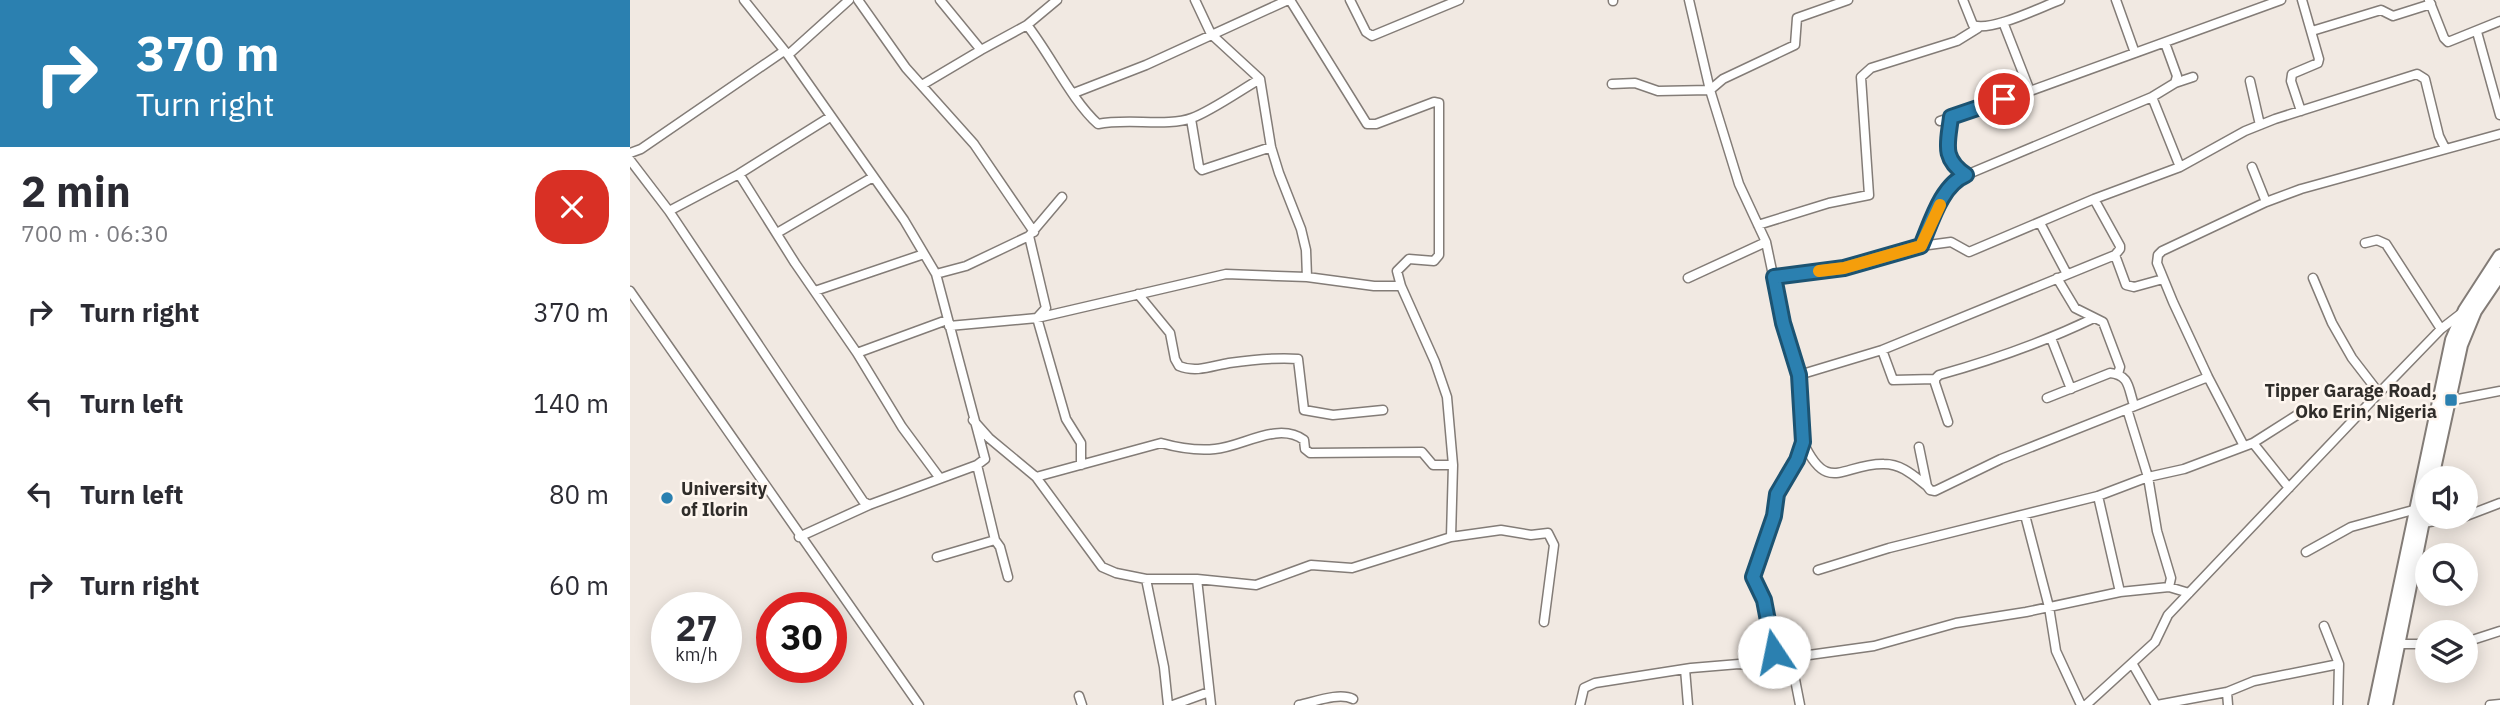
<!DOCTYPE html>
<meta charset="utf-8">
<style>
:root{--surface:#fff;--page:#f7f7f7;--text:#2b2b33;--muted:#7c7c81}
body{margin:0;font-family:"IBM Plex Sans",sans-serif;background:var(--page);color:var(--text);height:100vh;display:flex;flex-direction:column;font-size:26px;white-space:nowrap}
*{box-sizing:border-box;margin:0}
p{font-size:23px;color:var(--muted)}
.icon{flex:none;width:38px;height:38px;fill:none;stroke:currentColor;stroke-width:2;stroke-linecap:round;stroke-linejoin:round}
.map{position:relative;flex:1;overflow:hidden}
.sheet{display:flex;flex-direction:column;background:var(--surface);width:630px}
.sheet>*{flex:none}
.banner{background:#2b80b0;color:#fff;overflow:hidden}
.controls{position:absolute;left:1785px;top:466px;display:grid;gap:14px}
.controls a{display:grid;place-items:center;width:63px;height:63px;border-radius:50%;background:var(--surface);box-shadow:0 4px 18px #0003;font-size:35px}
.speed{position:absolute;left:21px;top:592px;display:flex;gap:14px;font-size:35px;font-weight:700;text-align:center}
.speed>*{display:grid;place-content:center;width:91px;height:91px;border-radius:50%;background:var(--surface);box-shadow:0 4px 18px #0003;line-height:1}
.speed small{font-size:18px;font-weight:400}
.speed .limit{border:10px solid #d22;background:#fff;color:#111}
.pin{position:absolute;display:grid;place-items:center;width:60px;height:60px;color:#fff;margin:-30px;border:4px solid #fff;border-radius:50%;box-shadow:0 2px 7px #0007}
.me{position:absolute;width:77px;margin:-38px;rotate:349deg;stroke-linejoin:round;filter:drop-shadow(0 0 5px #0008)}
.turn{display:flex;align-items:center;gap:24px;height:147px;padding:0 21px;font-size:32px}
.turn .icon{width:91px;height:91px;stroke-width:2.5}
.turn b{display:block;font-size:49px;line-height:60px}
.round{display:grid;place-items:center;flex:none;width:74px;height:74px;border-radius:28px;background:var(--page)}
.head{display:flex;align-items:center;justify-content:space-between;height:119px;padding:0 21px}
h1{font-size:42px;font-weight:700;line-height:52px}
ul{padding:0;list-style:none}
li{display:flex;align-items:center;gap:21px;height:91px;padding:0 21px}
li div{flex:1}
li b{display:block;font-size:26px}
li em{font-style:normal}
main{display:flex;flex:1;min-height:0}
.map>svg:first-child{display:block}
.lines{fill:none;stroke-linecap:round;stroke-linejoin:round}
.minor-casing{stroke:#837c77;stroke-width:11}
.primary-casing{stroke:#837c77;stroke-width:16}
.minor{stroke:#fff;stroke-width:8}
.primary{stroke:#fff;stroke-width:12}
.route-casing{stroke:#1c5372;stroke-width:18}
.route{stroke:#2b80b0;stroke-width:12}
.slow{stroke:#f59e0b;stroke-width:12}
.poi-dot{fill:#2b80b0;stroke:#fef6ef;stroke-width:2.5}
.labels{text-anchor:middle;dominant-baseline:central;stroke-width:5;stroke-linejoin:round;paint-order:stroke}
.poi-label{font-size:18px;font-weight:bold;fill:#302d2a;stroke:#fef6ef;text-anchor:end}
</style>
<main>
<section class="sheet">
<div class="banner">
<div class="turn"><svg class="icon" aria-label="right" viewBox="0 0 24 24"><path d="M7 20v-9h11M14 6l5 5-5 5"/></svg><div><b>370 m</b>Turn right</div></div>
</div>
<div class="head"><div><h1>2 min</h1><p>700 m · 06:30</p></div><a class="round" style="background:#d93025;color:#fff"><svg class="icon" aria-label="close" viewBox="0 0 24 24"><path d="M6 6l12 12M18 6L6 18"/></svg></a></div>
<ul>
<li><svg class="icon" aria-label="right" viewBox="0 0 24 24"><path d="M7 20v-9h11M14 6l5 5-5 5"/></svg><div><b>Turn right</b></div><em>370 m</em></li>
<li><svg class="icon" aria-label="left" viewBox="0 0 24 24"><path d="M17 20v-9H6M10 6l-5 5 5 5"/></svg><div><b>Turn left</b></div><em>140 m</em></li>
<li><svg class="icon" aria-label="left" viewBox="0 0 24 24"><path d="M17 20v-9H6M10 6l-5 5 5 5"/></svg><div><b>Turn left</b></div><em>80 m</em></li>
<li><svg class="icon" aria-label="right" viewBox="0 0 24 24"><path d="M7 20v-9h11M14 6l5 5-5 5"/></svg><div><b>Turn right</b></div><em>60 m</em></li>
</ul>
</section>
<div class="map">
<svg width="1870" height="705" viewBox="0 0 1870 705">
<rect width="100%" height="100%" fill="#f1e9e2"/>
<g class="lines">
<g class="minor-casing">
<path id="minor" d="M114 0 158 55 274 220 306 274 355 459 347 465 239 505 169 537
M228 0 276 68 344 144 404 232
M565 0 581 34 630 79 641 147 649 173 671 229 676 250 677 277
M660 0 737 124H746L804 102 809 103V255L804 261 779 259 767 271 771 286 805 362 817 397 823 465 821 537
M720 0 736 32 742 36 829 0
M1059 0 1080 90 1109 184 1136 242 1153 323 1169 375 1173 442 1167 460 1147 494 1144 516 1123 577C1135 602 1147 635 1142 664
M1333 0 1343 25C1361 32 1411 7 1430 0
M1486 0 1505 53
M1799 0 1814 38 1818 42 1870 21
M983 1V0
M1373 22 1400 91
M397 25C420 54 442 101 468 124 497 118 538 127 562 118 581 111 611 90 630 79
M1682 31 1751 10 1763 16 1801 4
M1847 32 1870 115
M351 50 397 25 427 0
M158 55 219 0
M1620 81 1630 125
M1545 83 1563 77
M982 84 1005 83 1028 91 1080 90 1093 79 1165 45 1167 18 1218 0
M292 85 351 50 310 0
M444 93 516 65 658 0
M1522 97 1550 167
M1671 111 1661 81 1662 74 1688 63 1689 59 1672 0
M1321 117C1318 143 1311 158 1336 175
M561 119 569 167 572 170 641 147
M1310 121 1400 91 1651 0
M0 153 11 149 154 51
M0 160 39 211 233 501 239 505
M1622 167 1636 202
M109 174 165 263 227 353 272 427 309 477
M39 211 109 174 200 117
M1410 223 1437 274
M1128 225 1199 203 1239 195 1231 77 1241 68 1327 41 1348 28
M147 233 243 177
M399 236 416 308 407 318 436 419 451 443V465
M1735 243 1747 240 1756 244 1811 329
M1291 246 1314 195 1329 178 1522 97 1545 83 1547 76 1535 43
M1485 255 1496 285 1504 287 1533 279
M306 274 336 266 399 236 432 197
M1144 277 1214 268 1291 246 1321 242 1339 252 1464 199 1550 167 1615 131 1645 119 1787 74 1795 79 1809 136 1815 148
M1058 278 1136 242
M1427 278 1445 308 1473 322 1490 367 1488 374
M1683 278 1702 323 1722 358 1749 393
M0 291 289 705
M185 291 294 254
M508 294 540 333 545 359 549 366C566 373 582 366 599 363 621 360 646 357 668 359L674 410 703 415 753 410
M319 326 407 318 596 274 677 277 744 286H771
M1421 338 1441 389
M1252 350 1263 380 1305 379
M227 353 317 320
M1169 375 1252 350 1485 255 1490 249V246L1464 199
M1417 398 1480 373C1500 375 1498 388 1504 405
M1818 401 1870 391
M1497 409 1518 477 1527 531 1541 578 1539 587
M343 420 359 438 406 477 472 567 486 573 516 579H567L626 585 681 565 722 568 821 537 871 530 901 535 918 533 924 545 914 622
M1318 422 1305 383V379L1309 375C1363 360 1414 342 1464 318
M1173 442C1198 496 1213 463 1254 464 1272 464 1284 476 1297 486
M1623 443 1659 488
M1614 446 1578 377 1543 302 1527 263 1528 255 1532 251 1636 202 1671 189 1870 134
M1289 447 1297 486 1300 490 1305 491 1371 459 1578 377
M347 465 365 540 370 547 378 577
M406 477 531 443C549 448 566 451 585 449 612 447 648 421 674 440L675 449 680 453 792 452 803 465H823
M1468 496 1490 592
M1395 515 1419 607 1426 651 1451 705
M1836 516 1870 503
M1793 523 1836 516
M1676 552 1721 527 1787 509
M307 557 365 540
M1188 570 1259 548 1468 496 1518 477 1554 469 1623 443 1667 415
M516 579 534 667 538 705
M567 579 581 705
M1694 626 1709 664 1708 705
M1836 642 1870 631
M1768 644H1797
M1161 659 1170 705
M1502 663 1526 705
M1055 669 1058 705
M449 696 452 705
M543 705 579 692
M669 705C684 702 709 692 723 699
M950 705 954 688 965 683 1061 668 1109 664 1130 667 1179 655 1244 646 1326 623 1396 612 1490 592 1539 587 1559 593
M1456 705 1525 642 1538 615 1749 393 1811 329 1833 312
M1527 705 1597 692
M1598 705 1597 692 1624 681 1709 664
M1860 705 1870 704"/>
</g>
<g class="primary-casing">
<path id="primary" d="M1802 478 1831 345 1845 311 1870 274
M1745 705 1822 340 1835 310 1870 256
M1756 705 1797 501"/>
</g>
<use href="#minor" class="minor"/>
<use href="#primary" class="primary"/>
</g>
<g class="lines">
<g class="route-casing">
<path id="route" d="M1144 652 1134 600 1123 577 1144 516 1147 494 1167 460 1173 442 1169 375 1153 323 1144 277 1214 268 1291 246C1301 223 1311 185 1336 175 1311 158 1318 143 1321 117L1374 99"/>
</g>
<use href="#route" class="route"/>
<path class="slow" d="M1189 271 1214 268 1291 246 1310 205"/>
</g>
<g class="poi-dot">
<rect x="1814" y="393" width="14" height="14" rx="3.5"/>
<circle cx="37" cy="498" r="7"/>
</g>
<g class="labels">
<g class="poi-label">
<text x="1807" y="390">Tipper Garage Road,<tspan x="1807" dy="21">Oko Erin, Nigeria</tspan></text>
<text x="51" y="488" text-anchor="start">University<tspan x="51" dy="21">of Ilorin</tspan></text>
</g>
</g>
</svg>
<div class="controls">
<a><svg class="icon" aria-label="sound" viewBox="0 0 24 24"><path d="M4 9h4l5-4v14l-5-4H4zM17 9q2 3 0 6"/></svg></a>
<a><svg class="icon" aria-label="search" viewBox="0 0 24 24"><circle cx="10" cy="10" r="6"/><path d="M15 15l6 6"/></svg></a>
<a><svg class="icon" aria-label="layers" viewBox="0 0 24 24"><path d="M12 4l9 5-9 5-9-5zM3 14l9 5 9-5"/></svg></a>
</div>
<div class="speed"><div>27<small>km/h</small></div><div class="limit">30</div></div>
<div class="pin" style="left:1374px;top:99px;background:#d93025"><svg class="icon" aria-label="arrive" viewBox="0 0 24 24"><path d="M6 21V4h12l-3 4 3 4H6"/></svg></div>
<svg class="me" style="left:1144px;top:652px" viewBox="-20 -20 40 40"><circle r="19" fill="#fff"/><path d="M0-13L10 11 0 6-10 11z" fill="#2b80b0"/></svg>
</div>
</main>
